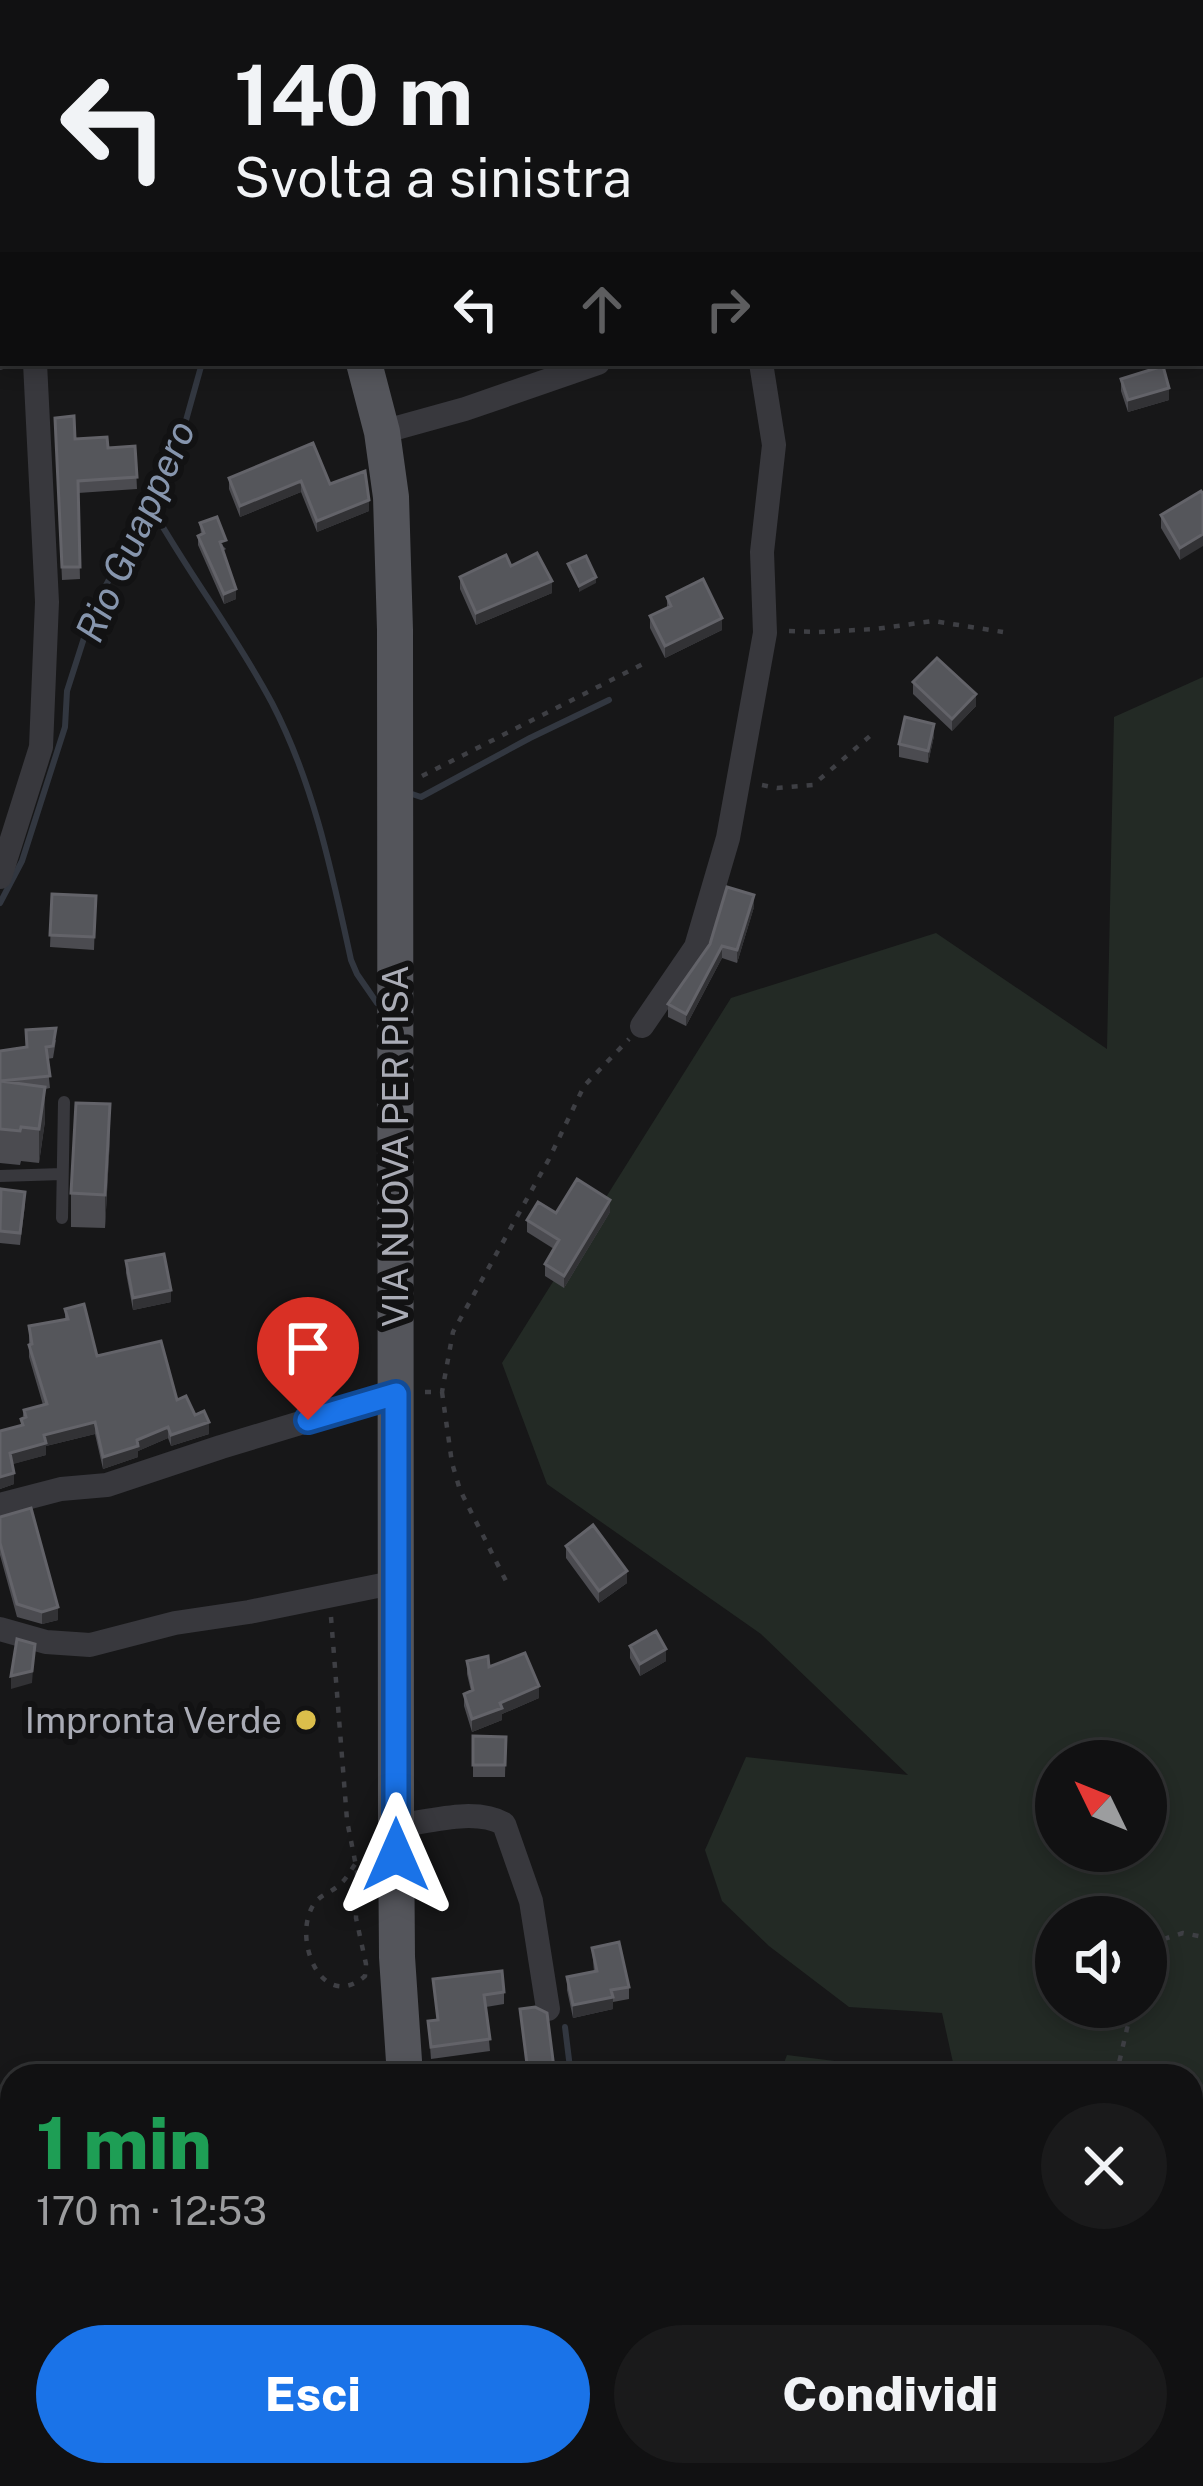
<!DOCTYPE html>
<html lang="it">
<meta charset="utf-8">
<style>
:root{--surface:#111112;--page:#1a1a1b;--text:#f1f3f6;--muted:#9c9d9f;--line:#303132;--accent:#1a73e8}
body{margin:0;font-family:"Public Sans",sans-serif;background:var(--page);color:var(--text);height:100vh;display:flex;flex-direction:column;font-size:45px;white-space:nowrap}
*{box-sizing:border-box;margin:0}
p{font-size:39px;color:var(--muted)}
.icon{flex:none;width:66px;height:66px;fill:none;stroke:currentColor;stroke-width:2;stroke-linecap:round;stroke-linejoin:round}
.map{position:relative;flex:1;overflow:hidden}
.details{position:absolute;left:0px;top:2064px;width:1203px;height:423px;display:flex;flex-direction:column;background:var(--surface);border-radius:36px 36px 0 0;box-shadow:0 6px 18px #0003,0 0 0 3px var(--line)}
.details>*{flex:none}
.guide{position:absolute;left:0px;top:0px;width:1203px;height:366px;box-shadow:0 6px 18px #0003,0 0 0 3px var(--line);background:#111112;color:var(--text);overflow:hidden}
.needle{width:78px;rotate:313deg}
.controls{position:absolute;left:1035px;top:1740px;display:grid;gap:24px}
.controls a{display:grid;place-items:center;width:132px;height:132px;border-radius:50%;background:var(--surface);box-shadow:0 6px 18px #0003,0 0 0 3px var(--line);font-size:60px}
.pin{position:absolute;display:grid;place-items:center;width:102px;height:102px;color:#fff;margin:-123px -51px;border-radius:50% 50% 50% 0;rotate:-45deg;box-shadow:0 0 12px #0007}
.pin .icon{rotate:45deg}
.me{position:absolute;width:132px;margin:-66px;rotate:0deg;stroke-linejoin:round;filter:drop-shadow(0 0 9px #0008)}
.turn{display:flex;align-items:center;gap:42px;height:252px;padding:0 36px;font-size:54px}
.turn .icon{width:156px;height:156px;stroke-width:2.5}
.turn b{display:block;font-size:84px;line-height:102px}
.lanes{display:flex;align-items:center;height:114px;padding:0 36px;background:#0003;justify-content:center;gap:60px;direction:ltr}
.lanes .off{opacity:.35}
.round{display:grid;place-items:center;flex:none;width:126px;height:126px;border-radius:63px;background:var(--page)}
.headline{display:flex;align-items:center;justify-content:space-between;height:204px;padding:0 36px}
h1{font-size:72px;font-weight:800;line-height:90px;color:#1e9e55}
.action{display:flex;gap:24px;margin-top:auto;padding:24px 36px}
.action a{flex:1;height:138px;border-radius:72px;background:var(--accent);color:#fff;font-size:48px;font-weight:800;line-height:138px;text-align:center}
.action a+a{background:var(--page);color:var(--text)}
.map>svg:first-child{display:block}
.green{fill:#232a25;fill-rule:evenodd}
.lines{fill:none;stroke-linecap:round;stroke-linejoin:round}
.stream{stroke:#323740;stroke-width:6}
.path{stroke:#3e3f44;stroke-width:4.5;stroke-dasharray:6 9;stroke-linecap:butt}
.lane{stroke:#38383d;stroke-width:12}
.street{stroke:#38383d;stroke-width:24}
.primary{stroke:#54555b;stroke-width:36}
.wall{fill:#4b4b50}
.shaded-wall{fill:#323235}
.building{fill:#55565b;stroke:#636369;stroke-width:3}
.route-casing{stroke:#114b97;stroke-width:30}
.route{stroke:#1a73e8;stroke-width:21}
.poi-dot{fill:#dbbe4b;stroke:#121213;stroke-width:4.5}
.labels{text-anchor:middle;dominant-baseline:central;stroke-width:12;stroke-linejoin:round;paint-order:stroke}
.street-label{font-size:36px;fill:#aaacb6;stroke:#121213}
.poi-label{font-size:36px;fill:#aaacb6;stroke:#121213;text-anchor:end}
.water-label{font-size:39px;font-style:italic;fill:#8695ad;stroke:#121213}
</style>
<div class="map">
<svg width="1203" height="2486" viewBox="0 0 1203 2486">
<rect width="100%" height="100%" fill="#171718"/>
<path class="green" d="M1203 677V2486H724V2475H1191V2076H956L942 2013 849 2007 769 1946 722 1901 705 1850 746 1757 908 1775 761 1634 547 1484 502 1363 731 998 936 933 1107 1049 1114 717ZM1056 1761H1146V1851H1056ZM1056 1917H1146V2007H1056Z
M787 2055 953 2076H779Z"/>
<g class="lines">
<path class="stream" d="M670 0 672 3
M161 3 163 0
M1200 234 1203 235
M150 505C188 573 236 635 272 703 314 784 332 873 351 960L357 974 377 1003
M412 794 421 797 530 738 609 700
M0 903 22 861 65 727 67 691 84 638 98 600 176 456 202 363
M565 2027 571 2076"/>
<path class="path" d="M882 0V3
M789 631 818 632 876 629 933 621 1003 632
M422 776 645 663
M762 785 777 788 813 785 870 736
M425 1392H442L453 1332 549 1159 584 1086 629 1039
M442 1392 452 1463 460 1490 506 1581
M331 1617 347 1820C350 1837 354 1854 357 1872L356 1918 366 1964 365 1976C322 2014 291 1938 314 1904 320 1895 330 1893 338 1886 346 1880 350 1871 356 1863
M1146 1959 1151 1943 1183 1933 1203 1937
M1116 2076 1132 2007"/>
<path class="lane" d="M0 364 3 362
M0 1176 62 1174
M62 1218 64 1102"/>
<path class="street" d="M0 49 3 50
M0 67 3 92
M1200 257 1203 258
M0 291H3
M382 432 465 409 598 363
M0 877 41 747 47 602 35 363
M642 1026 696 947 728 838 765 633 762 552 774 445 761 363
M0 1505 61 1489 107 1485 221 1447 396 1394
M0 1629 46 1642 90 1645 175 1623 249 1612 397 1582
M396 1826C428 1822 475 1807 504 1824L531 1901 548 2009"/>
<path class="primary" d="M217 0 218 3
M364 363 382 432 391 497 395 630 396 1826 397 1957 405 2076
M438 2475 439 2486"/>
</g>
<path class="wall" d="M432 0H458V3L432 2Z
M799 0H850V3H799Z
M1121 379 1169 400 1128 412 1121 391Z
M55 418 75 439 108 448 135 446 137 489 78 493 80 579 62 580Z
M229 478 330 484 369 511 317 532 301 492 240 517 229 489Z
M1201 491 1180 560 1161 528V515Z
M200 523 226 549 223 551 236 599 224 604 198 545V536L201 535Z
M511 566 552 593 476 625 460 589V577Z
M667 597 722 630 665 658 650 628V616L667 608Z
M913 682 976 706 952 731 913 694Z
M934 736 928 763 899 757V744Z
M52 894 96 896 94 950 50 947Z
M754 907 737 963 722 958 686 1026 668 1017V1004Z
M56 1040 53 1058 47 1059 50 1088 45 1089V1121L39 1163 21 1161 20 1165 0 1163V1051L26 1047Z
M110 1138 105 1228 71 1227V1193Z
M0 1195 25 1204 20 1245 0 1243Z
M610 1212 564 1288 545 1276V1264L554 1249 527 1232V1220L556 1213Z
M126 1261 171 1302 133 1310 126 1273Z
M65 1309 97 1356 177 1400 195 1415 209 1434 171 1446 168 1438 138 1451V1457L103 1469 95 1434 46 1446V1455L12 1464 14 1484 0 1489V1431L21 1425 24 1410 43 1405 29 1357V1326L65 1319Z
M0 1517 58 1620 42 1624 17 1617 0 1555Z
M566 1546 627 1583 599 1603 566 1558Z
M630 1646 666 1661 640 1676 630 1658Z
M467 1661 489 1667 539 1698 502 1714V1720L472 1732 464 1706V1694L471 1691 467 1674Z
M473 1736 506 1737 505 1777H473Z
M592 1948 629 1987V1999L613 2002V2009L573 2018 567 1990V1977L594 1972Z
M433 1979 504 1992V2004L486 2007 490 2051 431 2059 428 2021 437 2020Z"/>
<path class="shaded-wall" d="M1169 388V400L1128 412V400Z
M301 481V492L240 517V506Z
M369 500V511L317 532V521Z
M1203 534V546L1180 560V548Z
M596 577V583L579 592V586Z
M552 581V593L476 625V613Z
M236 589V599L224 604V594Z
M722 618V630L665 658V646Z
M976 694V706L952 731V719Z
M934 724V736L928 763V751Z
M754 895V907L737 963V950Z
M722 946V958L686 1026V1014Z
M45 1087V1121L39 1163V1129Z
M110 1104V1138L105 1228V1195Z
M610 1200V1212L564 1288V1276Z
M171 1290V1302L133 1310V1298Z
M95 1422V1434L46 1446V1455L10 1465V1453L44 1435Z
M209 1422V1434L171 1446V1435Z
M168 1427V1438L138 1451V1457L103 1469V1457Z
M14 1473V1484L0 1489V1477Z
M627 1571V1583L599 1603V1591Z
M58 1607V1620L42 1624V1612Z
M35 1644 32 1683 11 1689V1676Z
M666 1649V1661L640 1676V1664Z
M539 1686V1698L502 1714V1720L472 1732V1719L500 1703Z
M613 1997V2009L573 2018V2005Z"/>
<path class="building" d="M47 0H93V3H48Z
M909 0H955L956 3H910Z
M3 106V181L0 182V107Z
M0 224H3V265H0Z
M1163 366 1169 388 1128 400 1121 379Z
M74 416 75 439 107 437 108 448 135 446 137 477 78 481 80 567H62L55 418Z
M313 443 330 484 365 471 369 500 317 521 301 481 240 506 229 478Z
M1201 491 1203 494V534L1180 548 1161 515Z
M217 517 226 540 220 542 236 589 224 594 198 536 204 533 200 523Z
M537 553 552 581 476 613 460 577 506 555 511 566Z
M586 556 596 577 579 586 568 564Z
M703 579 722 618 665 646 650 616 671 606 667 597Z
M937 658 976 694 952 719 913 682Z
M905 717 934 724 928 751 899 744Z
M727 887 754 895 737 950 722 946 686 1014 668 1004 710 944Z
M52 894 96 896 94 937 50 935Z
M56 1028 53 1046 46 1047 50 1076 0 1081V1051L27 1047 26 1030Z
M0 1081 45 1087 39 1129 21 1127 20 1131 0 1129Z
M76 1103 110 1104 105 1195 71 1193Z
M577 1179 610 1200 564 1276 545 1264 559 1240 527 1220 538 1202 556 1213Z
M1 1189 25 1192 20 1233 0 1231Z
M164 1254 171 1290 133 1298 126 1261Z
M84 1304 97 1356 161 1341 177 1400 186 1396 195 1415 204 1411 209 1422 171 1435 168 1427 137 1440 138 1446 103 1457 95 1422 44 1435 46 1443 10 1453 14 1473 0 1477V1431L23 1425 21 1419 26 1417 24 1410 47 1404 29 1345 32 1344 29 1326 68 1319 65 1309Z
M31 1508 58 1607 42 1612 17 1604 0 1543V1517Z
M593 1525 627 1571 599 1591 566 1546Z
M656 1631 666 1649 640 1664 630 1646Z
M17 1639 35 1644 32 1671 11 1676Z
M525 1653 539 1686 500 1703 502 1708 472 1719 464 1694 473 1690 467 1661 488 1656 489 1667Z
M473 1736 506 1737 505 1765H473Z
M619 1942 629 1987 611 1990 613 1997 573 2005 567 1977 597 1971 592 1948Z
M502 1971 504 1992 484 1995 490 2039 431 2047 428 2021 438 2020 433 1979Z
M535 2007 547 2013 555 2076H503L528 2072 520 2009Z
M0 2454 8 2479 22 2475H55L58 2485 0 2486Z"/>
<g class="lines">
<g class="route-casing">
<path id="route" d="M308 1420 396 1394V1855"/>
</g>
<use href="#route" class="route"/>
</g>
<circle class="poi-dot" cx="306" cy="1720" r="12"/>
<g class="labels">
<g class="street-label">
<text transform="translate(395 1146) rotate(-90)">VIA NUOVA PER PISA</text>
</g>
<g class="poi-label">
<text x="282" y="1720">Impronta Verde</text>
</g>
<g class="water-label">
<text transform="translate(135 531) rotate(-66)">Rio Guappero</text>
</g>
</g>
</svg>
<div class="controls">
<a><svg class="needle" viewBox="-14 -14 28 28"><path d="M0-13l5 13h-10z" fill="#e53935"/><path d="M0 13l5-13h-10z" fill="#9c9d9f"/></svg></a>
<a><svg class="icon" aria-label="sound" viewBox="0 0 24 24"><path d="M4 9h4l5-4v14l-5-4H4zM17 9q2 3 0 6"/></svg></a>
</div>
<div class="pin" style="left:308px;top:1420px;background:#d93025"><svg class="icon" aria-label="arrive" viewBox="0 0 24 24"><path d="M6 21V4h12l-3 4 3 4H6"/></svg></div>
<svg class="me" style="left:396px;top:1855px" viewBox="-20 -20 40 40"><path d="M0-17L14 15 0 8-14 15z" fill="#1a73e8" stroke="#fff" stroke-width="4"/></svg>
<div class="guide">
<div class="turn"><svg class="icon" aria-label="left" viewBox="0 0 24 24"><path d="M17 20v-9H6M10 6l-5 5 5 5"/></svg><div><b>140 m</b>Svolta a sinistra</div></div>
<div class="lanes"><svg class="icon" aria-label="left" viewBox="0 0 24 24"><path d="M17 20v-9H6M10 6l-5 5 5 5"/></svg><svg class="icon off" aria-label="ahead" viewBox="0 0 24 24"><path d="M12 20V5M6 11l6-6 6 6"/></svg><svg class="icon off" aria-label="right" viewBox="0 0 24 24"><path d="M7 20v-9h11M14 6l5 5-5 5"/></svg></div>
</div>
<section class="details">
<div class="headline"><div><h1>1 min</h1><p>170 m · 12:53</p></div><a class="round"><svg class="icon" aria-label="close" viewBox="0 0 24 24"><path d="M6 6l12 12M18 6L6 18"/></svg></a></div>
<div class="action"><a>Esci</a><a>Condividi</a></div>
</section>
</div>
